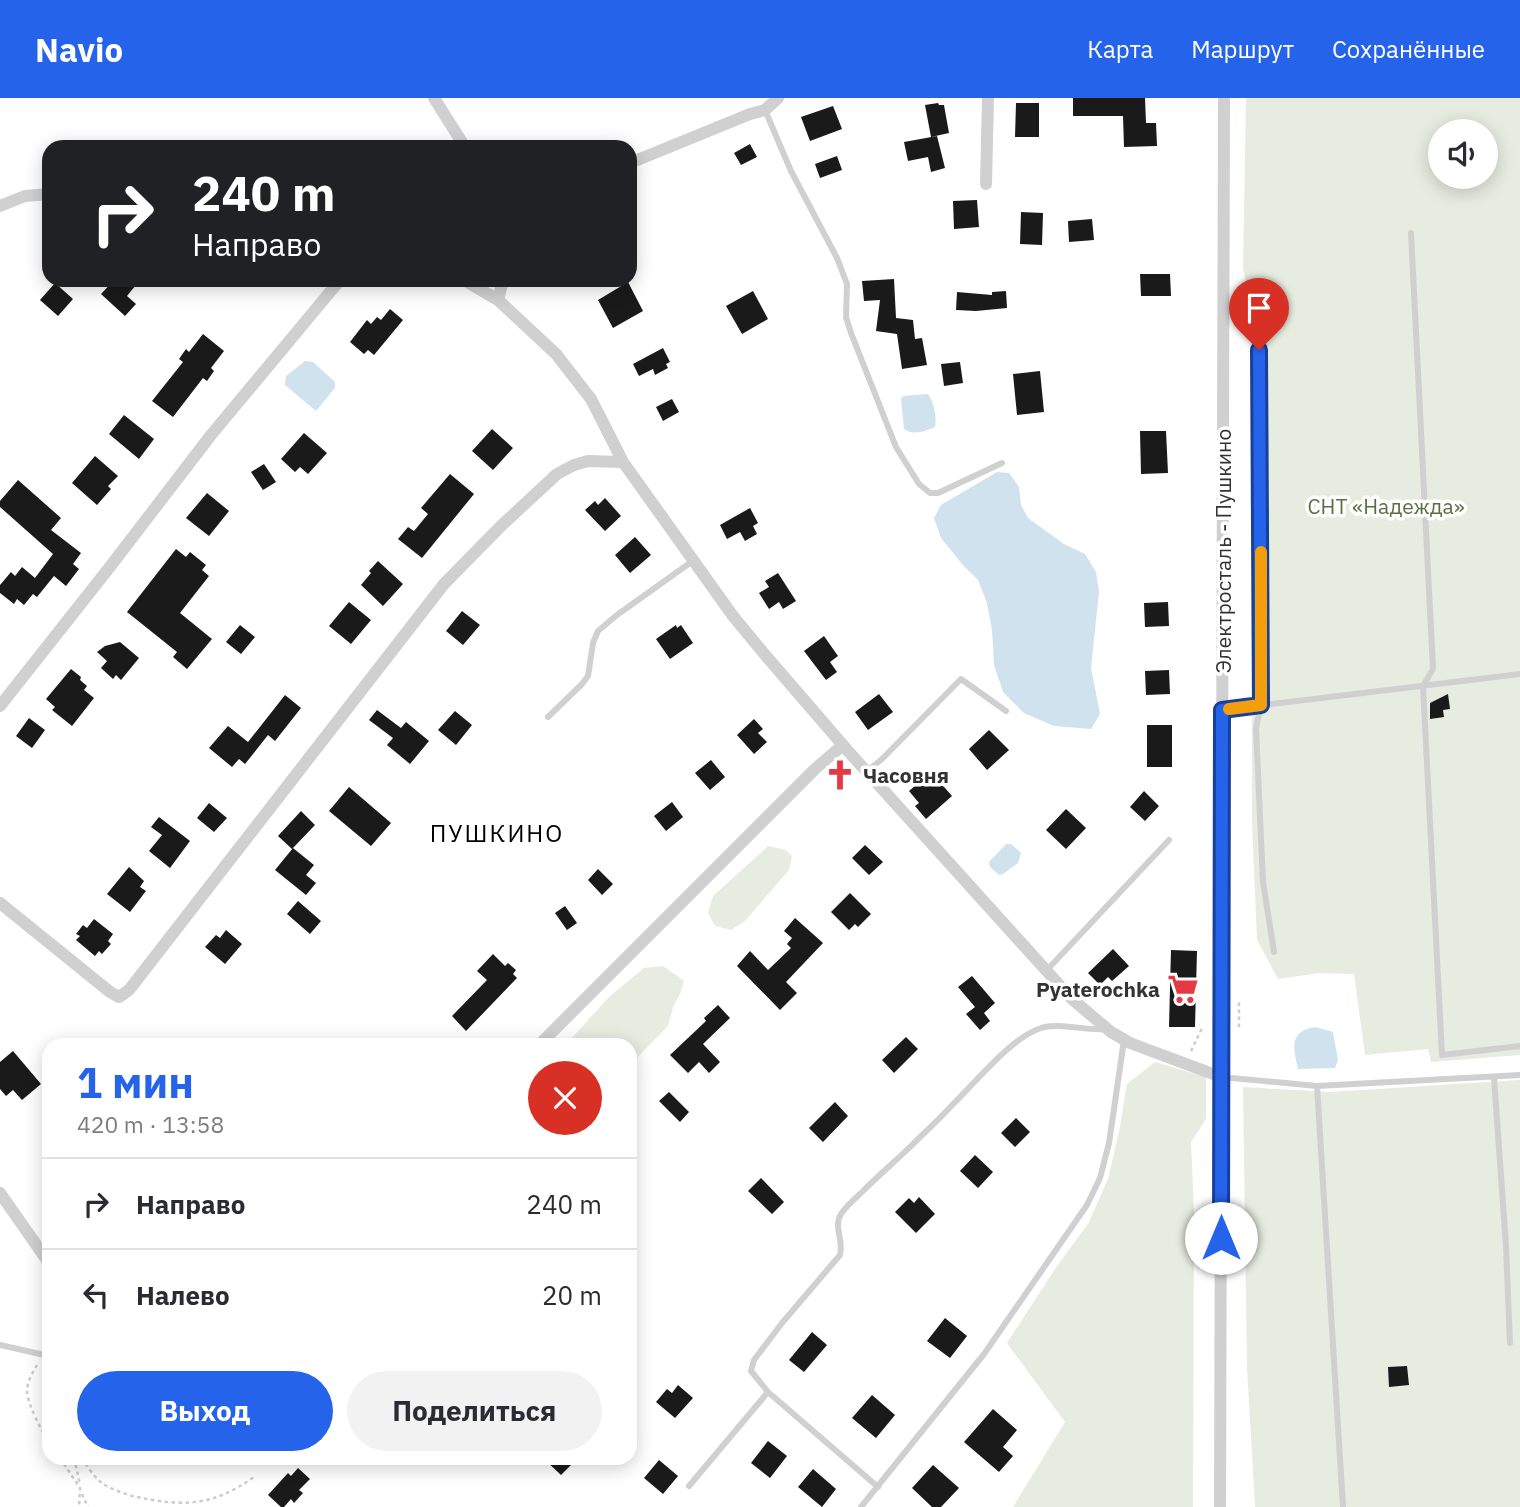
<!DOCTYPE html>
<html lang="ru">
<meta charset="utf-8">
<style>
:root{--surface:#fff;--page:#f2f2f3;--text:#2b2b33;--muted:#7c7c81;--line:#e1e1e2;--accent:#2563eb}
body{margin:0;font-family:"IBM Plex Sans",sans-serif;background:var(--page);color:var(--text);height:100vh;display:flex;flex-direction:column;font-size:26px;white-space:nowrap}
*{box-sizing:border-box;margin:0}
p{font-size:23px;color:var(--muted)}
.icon{flex:none;width:38px;height:38px;fill:none;stroke:currentColor;stroke-width:2;stroke-linecap:round;stroke-linejoin:round}
.map{position:relative;flex:1;overflow:hidden}
.details{position:absolute;left:42px;top:940px;width:595px;height:427px;display:flex;flex-direction:column;background:var(--surface);border-radius:21px;box-shadow:0 4px 18px #0003}
.details>*{flex:none}
.hud{position:absolute;left:42px;top:42px;width:595px;height:147px;border-radius:21px;box-shadow:0 4px 18px #0003;background:#202124;color:#fff;overflow:hidden}
.buttons{position:absolute;left:1428px;top:21px;display:grid;gap:14px}
.buttons a{display:grid;place-items:center;width:70px;height:70px;border-radius:50%;background:var(--surface);box-shadow:0 4px 18px #0003;font-size:35px}
.pin{position:absolute;display:grid;place-items:center;width:60px;height:60px;color:#fff;margin:-72px -30px;border-radius:50% 50% 50% 0;rotate:-45deg;box-shadow:0 0 7px #0007}
.pin .icon{rotate:45deg}
.me{position:absolute;width:77px;margin:-38px;rotate:0deg;stroke-linejoin:round;filter:drop-shadow(0 0 5px #0008)}
.turn{display:flex;align-items:center;gap:24px;height:147px;padding:0 35px;font-size:32px}
.turn .icon{width:91px;height:91px;stroke-width:2.5}
.turn b{display:block;font-size:49px;line-height:60px}
.round{display:grid;place-items:center;flex:none;width:74px;height:74px;border-radius:37px;background:var(--page)}
.head{display:flex;align-items:center;justify-content:space-between;height:119px;padding:0 35px}
h1{font-size:42px;font-weight:800;line-height:52px;color:var(--accent)}
.button{display:flex;gap:14px;margin-top:auto;padding:14px 35px}
.button a{flex:1;height:80px;border-radius:42px;background:var(--accent);color:#fff;font-size:28px;font-weight:800;line-height:80px;text-align:center}
.button a+a{background:var(--page);color:var(--text)}
ul{padding:0;list-style:none}
li{display:flex;align-items:center;gap:21px;height:91px;padding:0 35px;border-top:2px solid var(--line)}
li div{flex:1}
li b{display:block;font-size:26px}
li em{font-style:normal}
header{display:flex;align-items:center;gap:42px;box-sizing:border-box;height:98px;padding:0 35px;background:var(--accent);color:#fff}
header strong{font-size:33px}
nav{display:flex;gap:38px;margin-inline-start:auto;font-size:24px}
.map>svg:first-child{display:block}
.green{fill:#e6ecdf;fill-rule:evenodd}
.water{fill:#cfe2ee}
.building{fill:#1a1a1a}
.lines{fill:none;stroke-linecap:round;stroke-linejoin:round}
.path{stroke:#cdcdcd;stroke-width:2.5;stroke-dasharray:3.5 3.5;stroke-linecap:butt}
.service{stroke:#d0d0d0;stroke-width:6}
.minor{stroke:#d0d0d0;stroke-width:12}
.route-casing{stroke:#184099;stroke-width:18}
.route{stroke:#2563eb;stroke-width:12}
.slow{stroke:#f59e0b;stroke-width:12}
.labels{text-anchor:middle;dominant-baseline:central;stroke-width:7;stroke-linejoin:round;paint-order:stroke}
.park-label{font-size:21px;fill:#56703f;stroke:#fff}
.street-label{font-size:21px;fill:#333;stroke:#fff}
.poi-label{font-size:21px;font-weight:bold;fill:#333;stroke:#fff;text-anchor:start}
.quarter-label{font-size:24px;letter-spacing:2px;fill:#000;stroke:#fff}
</style>
<header>
<strong>Navio</strong>
<nav><a>Карта</a><a>Маршрут</a><a>Сохранённые</a></nav>
</header>
<div class="map">
<svg width="1520" height="1409" viewBox="0 0 1520 1409">
<rect width="100%" height="100%" fill="#fff"/>
<path class="green" d="M1246 0H1520V957L1431 964 1428 951 1365 957 1354 876 1320 875 1278 881 1257 842 1252 724 1251 208 1243 171ZM1440 33H1486V79H1440Z
M768 748 786 752 792 758 789 772 745 823 731 832 715 828 708 815 713 798Z
M663 868 684 883 680 896 673 909 668 928 630 967V947H570V942L609 899 644 870Z
M1155 964 1206 979V1021L1191 1044 1194 1113 1193 1409H1013L1065 1324 1007 1245 1057 1168 1088 1126 1108 1081 1119 1034 1127 986Z
M1520 982V1409H1255L1247 1269 1243 989 1330 994Z"/>
<path class="water" d="M305 263 313 264 335 284V290L316 313 285 287 286 278Z
M928 296C934 305 937 319 935 329 925 333 913 338 904 331L901 300 904 298Z
M997 374 1009 375 1019 389 1021 407 1028 420 1064 446 1085 456 1096 474 1099 494 1091 570 1100 616 1091 631 1054 628 1024 615 1003 594 994 567 992 532 987 505 978 482 963 467 941 440 934 420 941 407Z
M1006 746H1011L1021 755 1018 765 1003 776 999 777 990 769 989 764Z
M1315 929 1333 934 1338 962 1335 970 1298 971C1293 950 1289 933 1315 929Z"/>
<path class="building" d="M1073 0H1145L1146 25H1156L1157 48 1124 49 1123 18H1073Z
M938 5 939 7H944L949 35 931 39 925 7Z
M1016 5H1039V39H1015Z
M833 8 842 31 810 43 801 19Z
M937 38 945 70 931 74 928 59 908 63 904 44Z
M750 46 757 59 741 67 734 55Z
M837 58 842 72 820 80 815 66Z
M977 102 979 129 954 131 953 103Z
M1021 114 1043 115 1042 147 1020 146Z
M1092 121 1094 142 1069 144 1068 123Z
M1140 176H1170L1171 198H1141Z
M894 181 896 220 913 222 915 241 922 240 927 267 902 271 897 236 876 233 880 202 864 203 862 183Z
M114 182H140L127 198 136 206 125 218 101 196Z
M628 184 643 213 613 230 598 202Z
M55 185 73 201 58 218 40 202Z
M753 193 768 221 742 236 726 208Z
M1006 193 1007 210 976 213 956 212 957 194 992 197V194Z
M390 211 403 222 374 257 368 252 364 256 350 244 367 222 371 226 377 219 381 222Z
M203 236 224 253 211 270 214 273 207 283 203 280 173 319 152 303 183 264 179 261 186 251 189 254Z
M663 250 670 264 666 266 668 270 655 277 653 271 639 278 633 266Z
M960 264 963 285 944 288 941 266Z
M1040 273 1044 314 1017 317 1013 276Z
M672 301 679 314 663 323 656 309Z
M124 317 154 341 139 361 109 336Z
M492 331 513 350 493 372 472 353Z
M1140 333H1166L1168 375 1141 376Z
M304 335 327 355 308 376 300 369 295 374 281 361Z
M95 358 118 378 108 388 111 391 97 407 72 385Z
M264 366 276 384 263 392 251 374Z
M450 376 474 396 422 460 398 441 408 429 414 433 428 416 421 410Z
M18 382 61 420 51 432 81 455 73 466 79 471 66 488 54 478 37 499 33 496 24 507 17 501 14 506 0 495V487L11 474 15 478 22 469 35 480 53 456 0 409V403Z
M207 395 229 413 209 438 186 420Z
M605 400 621 418 605 433 585 412 595 403 598 407Z
M750 410 758 425 753 428 757 436 745 443 740 434 727 441 720 427Z
M635 439 651 457 630 475 615 457Z
M176 451 186 459 190 454 206 467 202 472 209 478 180 515 212 541 187 571 173 559 177 554 127 514Z
M378 463 403 486 383 508 361 487 371 475 369 473Z
M778 475 796 503 783 511 779 504 769 511 759 495 769 489 765 483Z
M349 504 371 522 351 546 329 528Z
M1168 504 1169 528 1145 529 1144 505Z
M462 513 480 527 463 547 446 533Z
M240 527 255 539 241 556 226 544Z
M676 527 677 530 681 527 693 545 670 561 656 541Z
M824 538 838 558 830 564 837 574 826 582 804 553Z
M120 544 139 560 121 582 116 577 113 581 101 570 107 563 97 554 105 548Z
M71 571 81 579 80 582 87 588 84 592 94 600 72 628 52 612 55 609 46 601Z
M1169 572 1170 596 1146 597 1145 573Z
M879 596 893 614 868 632 855 614Z
M1448 596 1450 611 1443 612 1444 619 1430 621V605Z
M285 597 301 610 275 643 268 637 245 666 239 661 232 669 209 650 228 628 248 644Z
M377 612 401 630 406 624 429 643 410 666 387 647 393 640 369 622Z
M455 613 472 627 456 647 438 632Z
M29 620 45 632 32 650 16 638Z
M754 621 763 631 758 635 767 644 754 656 737 637Z
M1147 627H1172V669H1147Z
M989 632 1009 652 987 672 969 651Z
M711 662 725 679 710 692 695 675Z
M931 674 952 698 926 721 915 708 919 705 909 693Z
M349 689 391 725 371 748 329 713Z
M1144 693 1159 708 1145 723 1130 709Z
M672 704 683 719 666 733 654 718Z
M209 705 227 720 214 734 197 720Z
M1066 711 1086 730 1066 751 1046 732Z
M301 713 315 727 292 751 278 738Z
M159 719 190 743 170 770 149 753 162 737 151 729Z
M865 747 883 764 869 777 852 760Z
M293 750 314 767 306 777 316 785 306 797 275 772Z
M129 769 144 783 140 789 146 793 130 814 107 796Z
M598 771 613 786 602 797 588 782Z
M850 795 871 816 858 829 855 826 849 832 831 814Z
M298 803 321 823 310 836 287 816Z
M565 808 577 825 567 832 555 815Z
M795 820 823 845 786 884 797 895 780 912 737 868 750 853 768 872 791 850 787 846 792 840 784 833Z
M94 821 113 836 108 843 111 846 102 856 99 853 95 858 76 842 80 838 76 836 83 827 87 830Z
M226 832 242 846 225 866 205 849 216 837 220 840Z
M1113 851 1129 868 1112 883 1108 879 1100 887 1088 875Z
M1171 852 1197 853 1195 929H1169Z
M493 856 505 868 508 865 516 872 513 876 517 880 466 933 452 918 487 882 477 873Z
M972 878 995 905 984 915 990 923 980 932 966 916 975 909 958 889Z
M718 907 730 920 703 946 720 964 709 975 699 964 688 975 670 957 706 923 704 920Z
M906 939 918 951 894 975 882 962Z
M13 953 41 986 22 1002 13 992 6 998 0 991V964Z
M669 994 689 1014 680 1024 659 1003Z
M835 1004 848 1018 823 1044 809 1030Z
M1016 1020 1030 1034 1015 1049 1001 1035Z
M975 1057 993 1074 978 1090 960 1073Z
M761 1080 784 1104 772 1116 748 1093Z
M919 1099 935 1116 916 1135 895 1114 909 1100 914 1105Z
M945 1220 967 1238 950 1260 927 1243Z
M812 1234 827 1247 804 1274 789 1262Z
M1407 1268 1409 1287 1389 1289 1388 1269Z
M678 1287 693 1300 675 1320 656 1304 667 1291 672 1295Z
M872 1297 895 1317 876 1340 852 1320Z
M993 1311 1017 1332 1003 1349 1013 1358 999 1374 964 1344Z
M768 1343 787 1358 770 1380 751 1365Z
M543 1360H578L561 1377Z
M659 1362 678 1378 663 1396 644 1380Z
M933 1367 959 1390 941 1409H932L912 1390Z
M298 1370 310 1381 299 1392 303 1395 294 1405 291 1401 284 1409H281L268 1397 288 1375 291 1378Z
M813 1371 836 1391 822 1409 798 1389Z"/>
<g class="lines">
<path class="path" d="M1239 929V901
M1191 953 1203 928
M37 1267C33 1274 27 1284 27 1293 27 1305 42 1334 49 1344
M60 1360 80 1390 79 1409
M74 1360 80 1386
M82 1360C87 1368 94 1379 102 1385 110 1391 123 1395 132 1398 182 1409 212 1409 254 1379
M82 1396 88 1409"/>
<path class="service" d="M765 12 791 73 837 160 847 186 846 219 851 235 896 349 919 386 930 395H938L1002 365
M1411 135 1433 571 1423 588 1442 957 1520 948
M1259 226 1261 607 1256 630 1263 784 1274 854
M1223 612 1520 576
M548 619 582 586 588 578 593 545 598 533 617 517 694 462
M867 673 881 662 961 581 1006 613
M1046 873 1169 742
M1221 979 1317 988 1520 977
M1494 980 1506 1148 1510 1245
M1317 988 1343 1409
M0 1247 49 1258
M689 1388 768 1294
M878 1389 768 1294 751 1273 754 1262 782 1225 840 1157C844 1142 833 1129 841 1116 847 1107 856 1100 863 1093 880 1076 898 1061 914 1045 930 1030 945 1015 960 999 981 978 1013 939 1041 930 1058 924 1086 933 1105 931
M861 1409 984 1256 1087 1107 1100 1080 1109 1045 1124 942"/>
<path class="minor" d="M434 0 465 49
M630 65 750 16 765 12 778 0
M986 86 988 0
M0 108 25 98 49 96
M464 182 498 202 556 256 591 301 623 364 733 518 766 558 848 653 1072 901 1111 934 1130 945 1221 979
M498 202 503 182
M0 608 109 470 211 337 340 182
M0 805 110 894 119 899 129 892 444 486 501 428 557 376 574 367 588 363 623 364
M539 947 816 670 843 647
M0 1095 49 1165
M1220 1409 1224 0"/>
</g>
<g class="lines">
<g class="route-casing">
<path id="route" d="M1221 1140 1222 612 1261 607 1259 252"/>
</g>
<use href="#route" class="route"/>
<path class="slow" d="M1229 611 1261 607V454"/>
</g>
<defs>
<g id="church-bare" transform="scale(2.415)"><path d="M-1.2-6h2.4v3.5h3.3v2.4h-3.3V6h-2.4V-.1h-3.3v-2.4h3.3Z" fill="#e63946" stroke="#fff" stroke-width="2.5" paint-order="stroke"/></g>
<g id="supermarket-bare" transform="scale(2.415)"><path d="M-6-5.5h2.5l.6 2H6L4.5 2H-2.5L-4.4-4H-6ZM-1.5 3.2a1.3 1.3 0 1 0 .1 0ZM3 3.2a1.3 1.3 0 1 0 .1 0Z" fill="#e63946" stroke="#fff" stroke-width="2.5" paint-order="stroke"/></g>
</defs>
<g fill-rule="evenodd">
<use href="#church-bare" x="840" y="677"/>
<use href="#supermarket-bare" x="1183" y="891"/>
</g>
<g class="labels">
<g class="park-label">
<text x="1386" y="408">СНТ «Надежда»</text>
</g>
<g class="street-label">
<text transform="translate(1223 453) rotate(-90)">Электросталь - Пушкино</text>
</g>
<g class="poi-label">
<text x="863" y="677">Часовня</text>
<text x="1160" y="891" text-anchor="end">Pyaterochka</text>
</g>
<g class="quarter-label">
<text x="497" y="735">ПУШКИНО</text>
</g>
</g>
</svg>
<div class="buttons">
<a><svg class="icon" aria-label="sound" viewBox="0 0 24 24"><path d="M4 9h4l5-4v14l-5-4H4zM17 9q2 3 0 6"/></svg></a>
</div>
<div class="pin" style="left:1259px;top:252px;background:#d93025"><svg class="icon" aria-label="arrive" viewBox="0 0 24 24"><path d="M6 21V4h12l-3 4 3 4H6"/></svg></div>
<svg class="me" style="left:1221px;top:1140px" viewBox="-20 -20 40 40"><circle r="19" fill="#fff"/><path d="M0-13L10 11 0 6-10 11z" fill="#2563eb"/></svg>
<div class="hud">
<div class="turn"><svg class="icon" aria-label="right" viewBox="0 0 24 24"><path d="M7 20v-9h11M14 6l5 5-5 5"/></svg><div><b>240 m</b>Направо</div></div>
</div>
<section class="details">
<div class="head"><div><h1>1 мин</h1><p>420 m · 13:58</p></div><a class="round" style="background:#d93025;color:#fff"><svg class="icon" aria-label="close" viewBox="0 0 24 24"><path d="M6 6l12 12M18 6L6 18"/></svg></a></div>
<ul>
<li><svg class="icon" aria-label="right" viewBox="0 0 24 24"><path d="M7 20v-9h11M14 6l5 5-5 5"/></svg><div><b>Направо</b></div><em>240 m</em></li>
<li><svg class="icon" aria-label="left" viewBox="0 0 24 24"><path d="M17 20v-9H6M10 6l-5 5 5 5"/></svg><div><b>Налево</b></div><em>20 m</em></li>
</ul>
<div class="button"><a>Выход</a><a>Поделиться</a></div>
</section>
</div>
